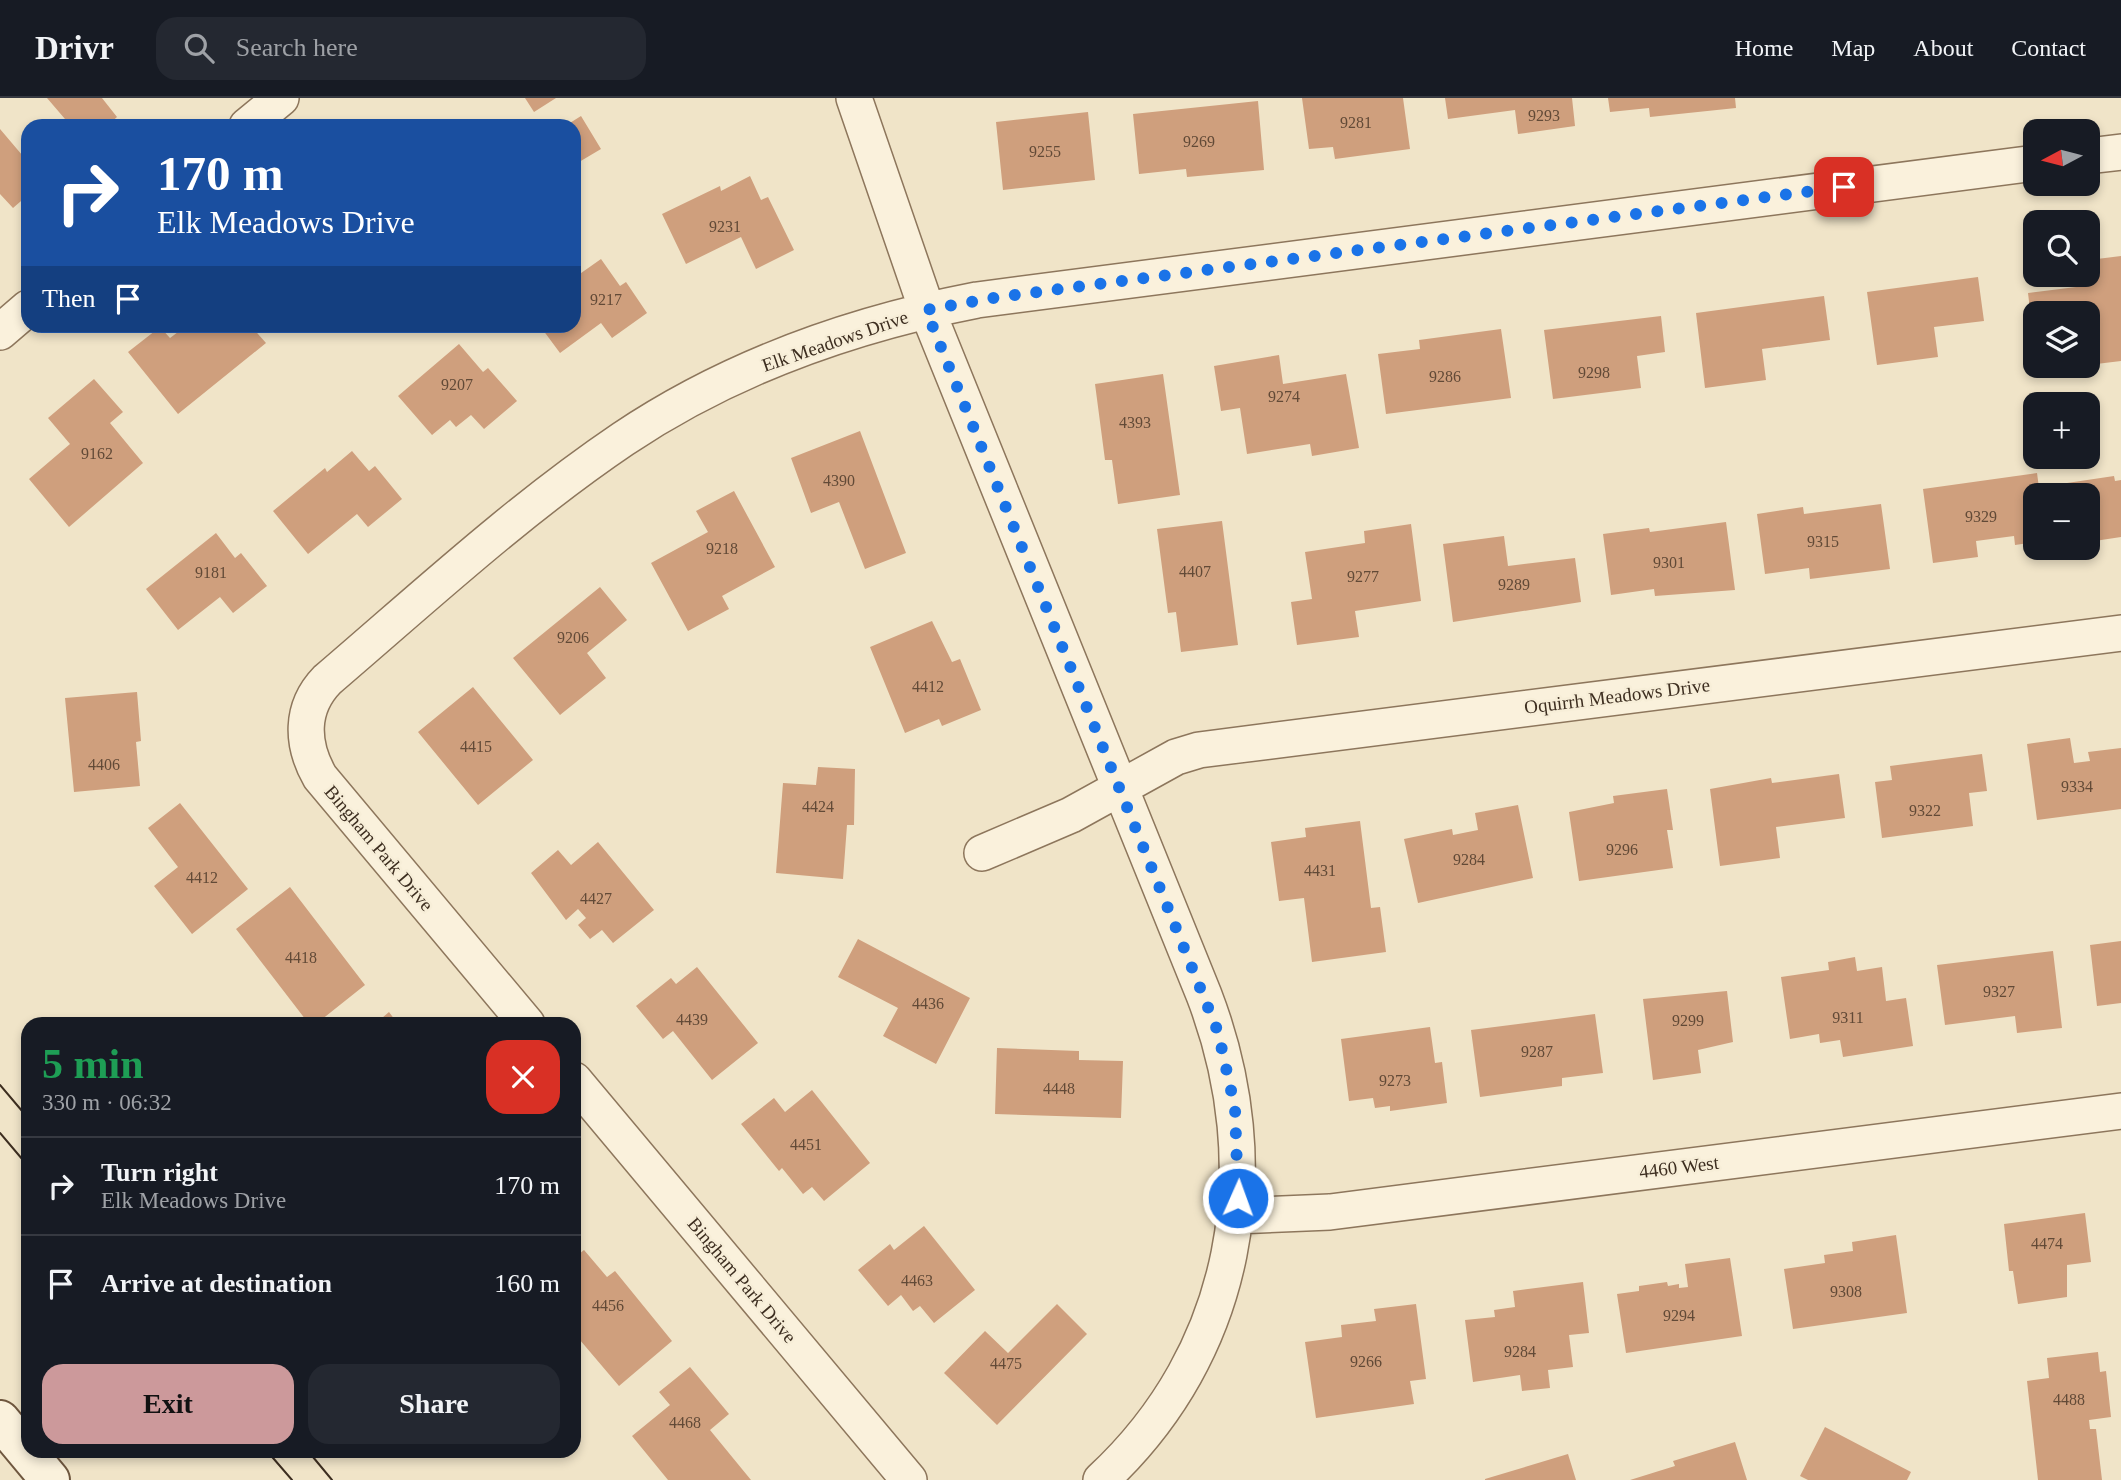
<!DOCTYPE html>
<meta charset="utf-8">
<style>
:root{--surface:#171b24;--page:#242831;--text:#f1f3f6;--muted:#9ea1a6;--line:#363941;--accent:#cc999b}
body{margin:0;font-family:Georgia,serif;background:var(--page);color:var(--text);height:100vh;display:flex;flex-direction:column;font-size:26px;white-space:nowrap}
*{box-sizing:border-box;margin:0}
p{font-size:23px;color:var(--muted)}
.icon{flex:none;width:38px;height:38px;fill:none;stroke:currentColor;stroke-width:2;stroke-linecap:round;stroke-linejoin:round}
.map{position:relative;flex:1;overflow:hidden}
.panel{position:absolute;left:21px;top:919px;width:560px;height:441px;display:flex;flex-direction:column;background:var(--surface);border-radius:21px;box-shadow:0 4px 10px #0003}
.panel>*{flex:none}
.top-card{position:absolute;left:21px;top:21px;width:560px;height:214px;border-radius:21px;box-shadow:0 4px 10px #0003;background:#1a4fa0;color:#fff;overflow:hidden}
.needle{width:46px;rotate:263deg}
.buttons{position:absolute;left:2023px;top:21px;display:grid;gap:14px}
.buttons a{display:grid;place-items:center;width:77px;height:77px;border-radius:14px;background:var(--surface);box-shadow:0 4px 10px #0003;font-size:35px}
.pin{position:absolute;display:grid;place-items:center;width:60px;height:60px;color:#fff;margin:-30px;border-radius:14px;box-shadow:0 4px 10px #0006}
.me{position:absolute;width:77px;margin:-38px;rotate:2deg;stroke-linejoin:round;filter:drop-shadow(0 0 5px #0008)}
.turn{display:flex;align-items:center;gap:24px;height:147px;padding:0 21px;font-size:32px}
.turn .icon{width:91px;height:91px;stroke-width:2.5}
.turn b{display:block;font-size:49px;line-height:60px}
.then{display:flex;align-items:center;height:66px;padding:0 21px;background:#0003;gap:14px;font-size:26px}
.round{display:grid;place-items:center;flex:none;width:74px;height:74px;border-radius:21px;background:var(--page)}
.headline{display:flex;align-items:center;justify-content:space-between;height:119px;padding:0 21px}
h1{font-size:42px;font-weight:600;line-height:52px;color:#1e9e55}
.action{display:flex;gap:14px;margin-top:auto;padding:14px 21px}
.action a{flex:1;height:80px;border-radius:21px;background:var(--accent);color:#111;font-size:28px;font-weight:600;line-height:80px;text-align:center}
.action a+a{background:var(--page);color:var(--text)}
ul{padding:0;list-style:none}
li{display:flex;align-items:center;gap:21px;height:98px;padding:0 21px;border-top:2px solid var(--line)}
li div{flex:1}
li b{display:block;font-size:26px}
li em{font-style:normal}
header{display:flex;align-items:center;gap:42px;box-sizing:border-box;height:98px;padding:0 35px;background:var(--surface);border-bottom:2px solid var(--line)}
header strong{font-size:33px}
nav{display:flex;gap:38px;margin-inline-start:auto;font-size:24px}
.search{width:490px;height:63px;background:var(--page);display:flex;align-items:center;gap:18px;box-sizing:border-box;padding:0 24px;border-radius:21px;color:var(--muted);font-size:26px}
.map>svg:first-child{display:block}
.building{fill:#cf9f7d}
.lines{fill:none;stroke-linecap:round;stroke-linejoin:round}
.minor-casing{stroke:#8d765c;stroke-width:38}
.secondary-casing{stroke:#6f573f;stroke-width:42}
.minor{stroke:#faf1dc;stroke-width:35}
.secondary{stroke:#faf1dc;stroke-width:38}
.tram{stroke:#3d2e20;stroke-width:2}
.route{stroke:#1a73e8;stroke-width:12;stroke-dasharray:0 21.6}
.labels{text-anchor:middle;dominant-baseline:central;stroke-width:5;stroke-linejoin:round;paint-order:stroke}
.number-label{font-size:16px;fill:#624a37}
.street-label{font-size:19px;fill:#3d2e20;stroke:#f7eed8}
</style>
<header>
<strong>Drivr</strong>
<div class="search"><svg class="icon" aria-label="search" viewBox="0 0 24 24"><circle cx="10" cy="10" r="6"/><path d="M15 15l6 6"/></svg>Search here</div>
<nav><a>Home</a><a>Map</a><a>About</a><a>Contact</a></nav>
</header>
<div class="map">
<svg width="2121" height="1382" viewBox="0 0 2121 1382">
<rect width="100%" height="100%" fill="#f0e4c8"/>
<path class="building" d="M47 0H102L117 19 107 28H71Z
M525 0H556L534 14Z
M1302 0H1403L1410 51 1335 61 1333 49 1309 51Z
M1445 0H1572L1575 28 1518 36 1515 12 1448 21Z
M1608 0H1735L1736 10 1650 19 1649 10 1610 14Z
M1258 3 1264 72 1187 79 1186 71 1139 76 1133 16Z
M1088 14 1095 82 1003 92 996 24Z
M581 18 601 51 574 67V28H565Z
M0 31 28 64V97L13 110 0 96Z
M750 78 761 102 768 99 794 152 756 171 741 139 686 166 662 116 720 88 721 93Z
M2121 158V263L2088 267V215H2035L2034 245 2028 195 2092 187 2089 162Z
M601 161 620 188 626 184 647 215 612 240 601 225 560 255 540 228H574V180Z
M1978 179 1984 223 1934 229 1938 259 1877 267 1867 194Z
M1824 198 1830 242 1762 251 1766 282 1705 290 1696 215Z
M1661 218 1665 254 1637 258 1641 290 1553 301 1544 232Z
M186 228H251L266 245 178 316 128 254 160 229 170 240Z
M1501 231 1511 300 1386 316 1378 256 1420 251 1419 242Z
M459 246 483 274 488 270 517 303 484 331 471 317 456 329 450 322 432 337 398 298Z
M1279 257 1283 286 1346 276 1359 350 1312 358 1310 346 1247 356 1240 310 1221 313 1214 268Z
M1163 276 1180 397 1118 406 1112 362H1105L1095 286Z
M94 281 123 314 110 325 143 365 69 429 29 381 70 346 48 320Z
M860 333 906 455 865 471 839 404 811 415 791 360Z
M352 353 369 373 375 368 402 401 368 429 357 416 308 456 273 413 325 370 327 374Z
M2037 375 2040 397H2035V444L2015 447 2014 438 1976 443 1978 459 1933 465 1923 391Z
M2114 378 2115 383 2121 382V439L2088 444V397H2068L2067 385Z
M734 393 775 469 722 498 729 511 688 533 651 465 708 434 696 413Z
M1881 406 1890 471 1810 481 1809 470 1765 476 1757 416 1803 409 1804 416Z
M1222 423 1238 547 1181 554 1176 514 1168 515 1157 431Z
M1726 424 1735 492 1655 498 1654 491 1611 497 1603 436 1649 430 1650 434Z
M1411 426 1421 503 1355 513 1359 539 1297 547 1291 504 1312 501 1305 454 1365 445 1364 433Z
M216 435 235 460 241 455 267 488 233 515 220 499 178 532 146 491Z
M1504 438 1508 468 1575 460 1581 504 1453 524 1443 446Z
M600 489 627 522 587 555 606 580 560 617 513 560Z
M932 523 952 564 960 561 981 612 942 628 939 621 905 635 870 549Z
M473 589 533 662 478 707 418 634Z
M137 594 141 643 136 644 140 688 74 694 65 600Z
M2070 640 2074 665 2090 663 2088 654 2121 650V711L2037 722 2027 646Z
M1982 656 1987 693 1969 695 1973 728 1882 740 1875 684 1892 682 1890 668Z
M818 669 855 671 854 727H847L843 781 776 775 783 685 816 687Z
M1839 676 1845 720 1776 729 1780 760 1720 768 1710 691 1771 680 1772 685Z
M1667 691 1673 732H1667L1673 770 1579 783 1569 714 1614 705 1613 698Z
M180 705 248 791 192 836 154 788 178 769 148 730Z
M1518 707 1533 780 1418 805 1404 741 1452 731 1453 737 1478 732 1475 715Z
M1360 723 1371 810 1380 809 1386 854 1312 864 1304 800 1279 803 1271 744 1306 739 1305 730Z
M598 744 654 812 613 845 602 832 590 841 578 827 586 820 578 811 566 822 531 775 558 752 571 767Z
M290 789 365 887 316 926H309L236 831Z
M858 841 970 900 936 966 883 938 898 910 838 879Z
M2121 843V905L2097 908 2090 847Z
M2053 853 2062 930 2017 935 2015 918 1945 927 1937 867Z
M1855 859 1857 873 1882 869 1886 903 1906 900 1913 948 1843 959 1840 942 1820 945 1819 936 1790 941 1781 879 1829 872 1828 864Z
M697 869 758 945 712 982 673 933 663 941 636 908 671 880 676 886Z
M1727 893 1733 944 1698 952 1701 975 1653 982 1643 901Z
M389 914 398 926H375Z
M1595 916 1603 975 1562 980V988L1480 999 1471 932Z
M1430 929 1435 965 1442 964 1447 1005 1390 1013V1008L1375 1010 1373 1000 1349 1003 1341 941Z
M997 950 1079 953V962L1123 963 1121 1020 995 1016Z
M812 992 870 1065 824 1103 812 1089 803 1096 782 1070 779 1073 741 1026 774 1000 785 1014Z
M2085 1115 2091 1164 2067 1167V1199L2018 1206 2013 1173H2009L2004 1126Z
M924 1128 975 1192 934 1225 920 1208 913 1213 901 1197 888 1208 858 1172 890 1146 894 1152Z
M1896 1137 1907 1215 1793 1231 1784 1171 1825 1165 1824 1157 1853 1153 1852 1144Z
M584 1152 607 1179 615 1173 672 1243 619 1288 574 1235V1160Z
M1730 1160 1742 1238 1626 1255 1617 1196 1639 1193V1188L1667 1184 1668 1188 1679 1186V1190L1688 1189 1685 1166Z
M1583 1184 1589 1235 1569 1237 1573 1269 1548 1272 1550 1290 1522 1293 1520 1277 1473 1284 1465 1222 1495 1219 1494 1212 1515 1209 1513 1193Z
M1057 1206 1087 1236 997 1327 944 1275 985 1233 1008 1255Z
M1416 1206 1426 1281 1410 1283 1414 1306 1316 1320 1305 1244 1342 1239 1341 1227 1376 1223 1374 1211Z
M2098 1254 2100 1274 2106 1273 2111 1319 2089 1322 2090 1331H2096L2102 1382H2038L2027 1283 2049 1280 2047 1260Z
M690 1269 729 1316 710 1332 751 1382H668L632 1338 670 1307 659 1294Z
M1825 1329 1911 1374 1907 1382H1808L1800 1378Z
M1735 1344 1747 1382H1630L1675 1368 1673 1363Z
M1568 1356 1576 1382H1485V1381Z"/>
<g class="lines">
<g class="minor-casing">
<path id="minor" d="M854 0 927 212 1204 897C1270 1069 1239 1254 1101 1382
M247 28 281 0
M2088 58 2121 54
M0 234 28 210
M982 755 1071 717 1176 659 1199 652 2121 535
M527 926 320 679C301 646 300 610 327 582 424 499 518 412 623 341 729 270 853 226 977 202L2035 65
M574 982 909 1382
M1236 1118 1330 1114 2121 1013"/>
</g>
<g class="secondary-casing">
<path id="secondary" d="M0 1322 50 1382"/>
</g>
<use href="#minor" class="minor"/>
<use href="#secondary" class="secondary"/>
<path class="tram" d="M0 987 28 1020
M0 1035 28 1068
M267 1353 292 1382
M308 1353 332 1382"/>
</g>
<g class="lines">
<path class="route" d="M1238 1100 1235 1010 1218 934 926 212 999 199 1844 89"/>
</g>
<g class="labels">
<g class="number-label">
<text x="1544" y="17">9293</text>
<text x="1356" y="24">9281</text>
<text x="1199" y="43">9269</text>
<text x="1045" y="53">9255</text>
<text x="725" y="128">9231</text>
<text x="606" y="201">9217</text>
<text x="1594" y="274">9298</text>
<text x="1445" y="278">9286</text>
<text x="457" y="286">9207</text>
<text x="1284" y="298">9274</text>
<text x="1135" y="324">4393</text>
<text x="97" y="355">9162</text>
<text x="839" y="382">4390</text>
<text x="1981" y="418">9329</text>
<text x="1823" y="443">9315</text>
<text x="722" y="450">9218</text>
<text x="1669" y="464">9301</text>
<text x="1195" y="473">4407</text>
<text x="211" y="474">9181</text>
<text x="1363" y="478">9277</text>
<text x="1514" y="486">9289</text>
<text x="573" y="539">9206</text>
<text x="928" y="588">4412</text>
<text x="476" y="648">4415</text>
<text x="104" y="666">4406</text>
<text x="2077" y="688">9334</text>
<text x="818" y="708">4424</text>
<text x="1925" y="712">9322</text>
<text x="1622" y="751">9296</text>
<text x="1469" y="761">9284</text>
<text x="1320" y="772">4431</text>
<text x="202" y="779">4412</text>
<text x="596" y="800">4427</text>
<text x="301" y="859">4418</text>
<text x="1999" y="893">9327</text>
<text x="928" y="905">4436</text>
<text x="1848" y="919">9311</text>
<text x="692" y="921">4439</text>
<text x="1688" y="922">9299</text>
<text x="1537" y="953">9287</text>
<text x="1395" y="982">9273</text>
<text x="1059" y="990">4448</text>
<text x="806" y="1046">4451</text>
<text x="2047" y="1145">4474</text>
<text x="917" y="1182">4463</text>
<text x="1846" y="1193">9308</text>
<text x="608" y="1207">4456</text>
<text x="1679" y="1217">9294</text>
<text x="1520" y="1253">9284</text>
<text x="1366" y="1263">9266</text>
<text x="1006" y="1265">4475</text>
<text x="2069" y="1301">4488</text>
<text x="685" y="1324">4468</text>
</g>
<g class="street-label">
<text transform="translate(835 243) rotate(-19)">Elk Meadows Drive</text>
<text transform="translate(1617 598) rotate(-7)">Oquirrh Meadows Drive</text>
<text transform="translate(379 750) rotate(50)">Bingham Park Drive</text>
<text transform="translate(1679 1069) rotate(-7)">4460 West</text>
<text transform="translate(742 1182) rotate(50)">Bingham Park Drive</text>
</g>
</g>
</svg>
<div class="buttons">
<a><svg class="needle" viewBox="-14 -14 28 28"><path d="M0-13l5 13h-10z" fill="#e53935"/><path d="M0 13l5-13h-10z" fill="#9ea1a6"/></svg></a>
<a><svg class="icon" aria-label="search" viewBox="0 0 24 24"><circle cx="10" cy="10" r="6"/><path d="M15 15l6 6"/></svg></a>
<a><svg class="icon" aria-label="layers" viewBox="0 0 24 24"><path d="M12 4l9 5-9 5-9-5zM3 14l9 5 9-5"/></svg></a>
<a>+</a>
<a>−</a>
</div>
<div class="pin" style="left:1844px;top:89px;background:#d93025"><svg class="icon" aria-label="arrive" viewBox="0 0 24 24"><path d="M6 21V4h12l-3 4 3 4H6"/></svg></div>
<svg class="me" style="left:1238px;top:1100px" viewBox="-20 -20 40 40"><circle r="17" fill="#1a73e8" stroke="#fff" stroke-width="3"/><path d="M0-11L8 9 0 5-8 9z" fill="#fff"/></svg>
<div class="top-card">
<div class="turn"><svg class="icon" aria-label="right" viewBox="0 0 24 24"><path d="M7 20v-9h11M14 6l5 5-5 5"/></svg><div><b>170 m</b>Elk Meadows Drive</div></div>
<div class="then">Then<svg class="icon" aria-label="arrive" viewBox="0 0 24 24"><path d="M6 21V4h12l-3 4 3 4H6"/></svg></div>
</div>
<section class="panel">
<div class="headline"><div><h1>5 min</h1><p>330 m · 06:32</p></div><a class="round" style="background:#d93025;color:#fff"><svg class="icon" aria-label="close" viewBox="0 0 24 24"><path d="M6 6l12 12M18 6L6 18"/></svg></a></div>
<ul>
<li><svg class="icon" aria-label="right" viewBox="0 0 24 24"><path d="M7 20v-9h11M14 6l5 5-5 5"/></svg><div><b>Turn right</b><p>Elk Meadows Drive</p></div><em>170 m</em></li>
<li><svg class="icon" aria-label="arrive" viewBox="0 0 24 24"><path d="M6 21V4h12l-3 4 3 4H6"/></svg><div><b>Arrive at destination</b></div><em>160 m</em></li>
</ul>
<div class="action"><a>Exit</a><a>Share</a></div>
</section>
</div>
